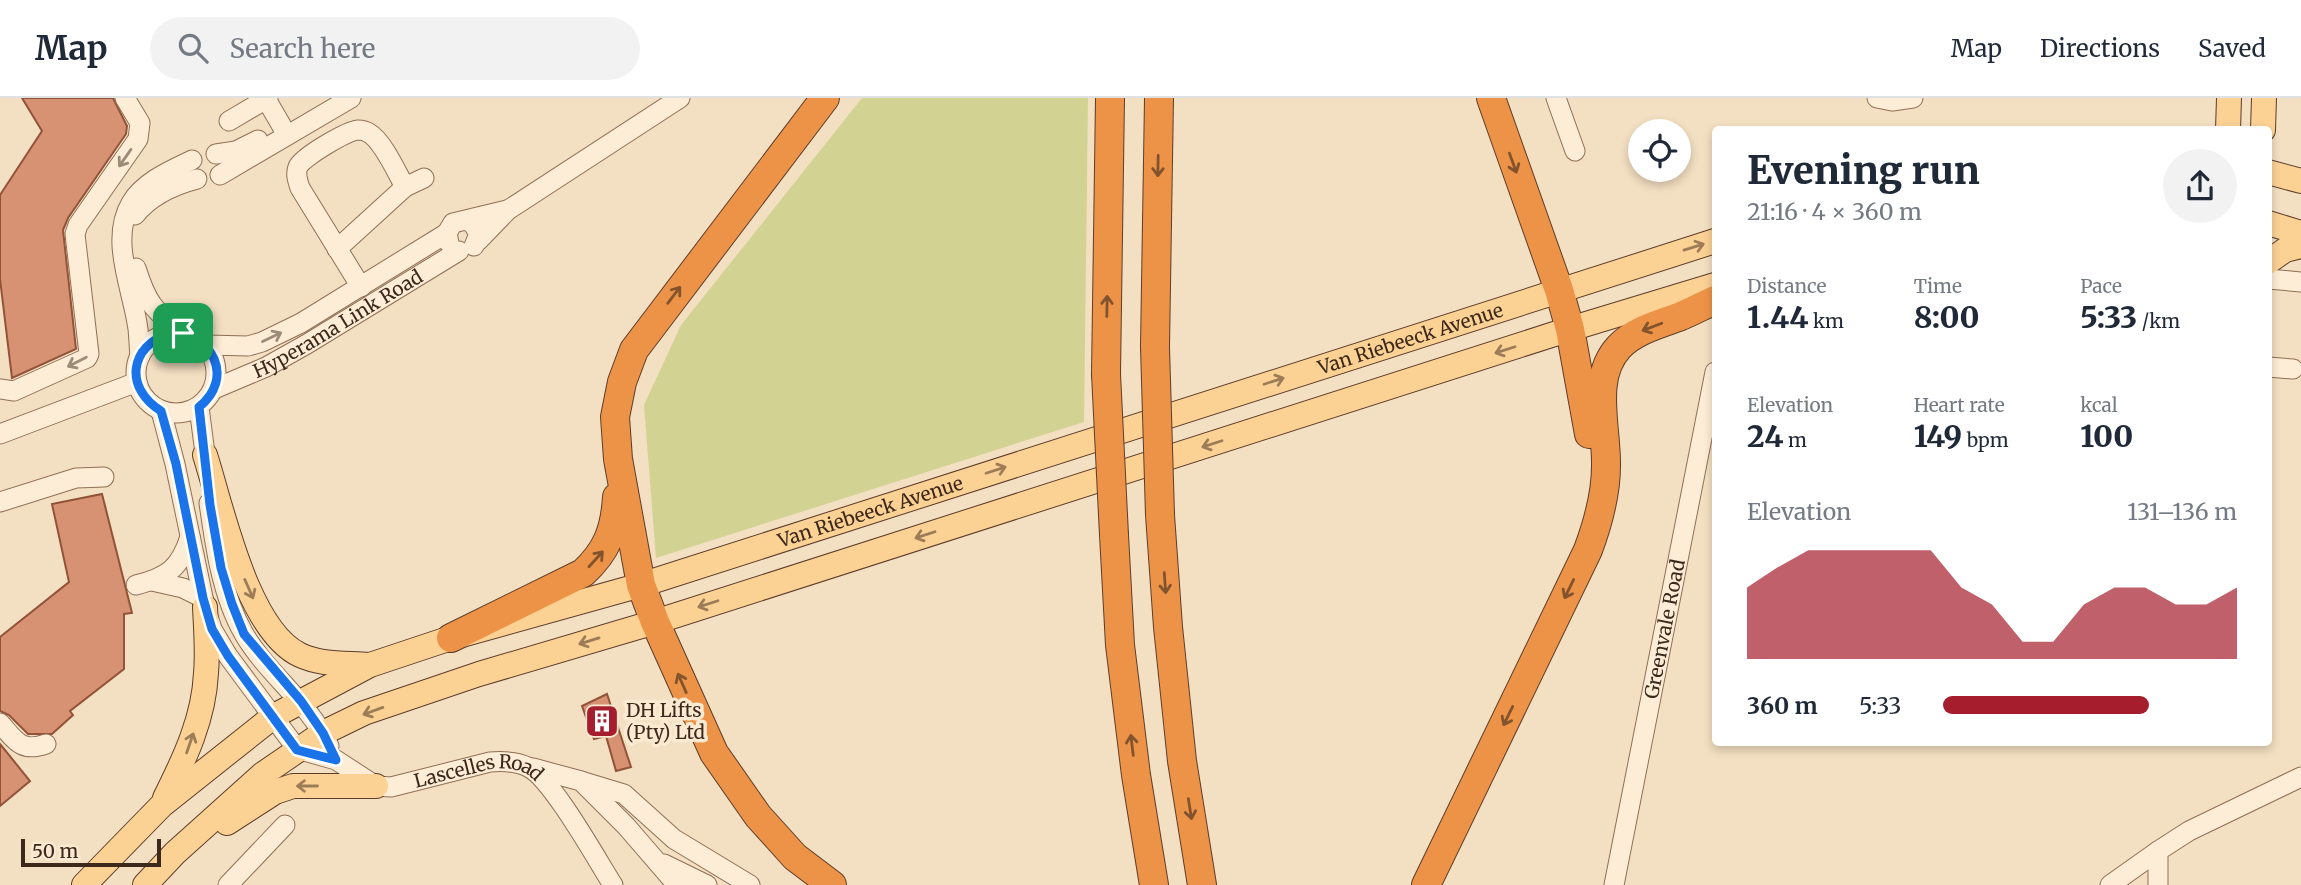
<!DOCTYPE html>
<meta charset="utf-8">
<style>
body{margin:0;font-family:Merriweather,serif;background:#f2f2f3;color:#1f2937;height:100vh;display:flex;flex-direction:column;font-size:26px;white-space:nowrap}
*{box-sizing:border-box;margin:0}
p{font-size:23px;color:#747a83}
.icon{flex:none;width:38px;height:38px;fill:none;stroke:currentColor;stroke-width:2;stroke-linecap:round;stroke-linejoin:round}
.map{position:relative;flex:1;overflow:hidden}
.drawer{position:absolute;left:1712px;top:28px;width:560px;height:620px;display:flex;flex-direction:column;background:#fff;border-radius:7px;box-shadow:0 4px 10px #0003}
.drawer>*{flex:none}
.tools{position:absolute;left:1628px;top:21px;display:grid;gap:14px}
.tools a{display:grid;place-items:center;width:63px;height:63px;border-radius:50%;background:#fff;box-shadow:0 4px 10px #0003;font-size:35px}
.scale{position:absolute;left:21px;bottom:18px;width:140px;box-sizing:border-box;padding-left:7px;border:4px solid #3d291c;border-top:0;font-size:19px;line-height:24px;white-space:nowrap;color:#3d291c;-webkit-text-stroke:5px #faead2;paint-order:stroke}
.pin{position:absolute;display:grid;place-items:center;width:60px;height:60px;color:#fff;margin:-30px;border-radius:14px;box-shadow:0 4px 10px #0006}
.round{display:grid;place-items:center;flex:none;width:74px;height:74px;border-radius:37px;background:#f2f2f3}
.overview{display:flex;align-items:center;justify-content:space-between;height:119px;padding:0 35px}
h1{font-size:38px;font-weight:800;line-height:52px}
.figures{display:grid;grid-template-columns:repeat(3,1fr);gap:10px;height:119px;padding:7px 35px}
.figures div{display:grid;align-content:center}
.figures b{font-size:30px;font-weight:800}
.figures small{font-size:19px;font-weight:400}
.figures p{font-size:19px}
.chart{height:196px;padding:14px 35px}
.chart p{display:flex;justify-content:space-between}
.chart svg{width:100%;height:126px;margin-top:7px;fill:#a61e2d;opacity:.7}
ul{padding:0 35px;list-style:none;font-size:23px}
li{display:grid;grid-template-columns:112px 84px 1fr;align-items:center;height:52px}
li i{height:18px;border-radius:9px;background:#a61e2d}
header{display:flex;align-items:center;gap:42px;box-sizing:border-box;height:98px;padding:0 35px;background:#fff;border-bottom:2px solid #e0e1e3}
header strong{font-size:33px}
nav{display:flex;gap:38px;margin-inline-start:auto;font-size:24px}
.search{width:490px;height:63px;background:#f2f2f3;display:flex;align-items:center;gap:18px;box-sizing:border-box;padding:0 24px;border-radius:38px;color:#747a83;font-size:26px}
.map>svg:first-child{display:block}
.green{fill:#d2d393}
.building{fill:#d69272;stroke:#925338;stroke-width:2}
.lines{fill:none;stroke-linecap:round;stroke-linejoin:round}
.minor-casing{stroke:#906f56;stroke-width:21}
.major-casing{stroke:#5d3d2b;stroke-width:26}
.highway-casing{stroke:#5d3d2b;stroke-width:30}
.minor{stroke:#fdedd6;stroke-width:19}
.major{stroke:#fbd194;stroke-width:24}
.highway{stroke:#ed9347;stroke-width:28}
.highway-bridge-casing{stroke:#5d3d2b;stroke-width:30;stroke-linecap:butt}
.highway-bridge{stroke:#ed9347;stroke-width:28}
.oneway{stroke:#9d8b79}
.oneway2{stroke:#83532d}
.oneway3{stroke:#9c7d58}
.route-casing{stroke:#fff;stroke-width:14}
.route{stroke:#1a73e8;stroke-width:9}
.labels{text-anchor:middle;stroke-width:7;stroke-linejoin:round;paint-order:stroke}
.street-label{font-size:19px;fill:#3d291c;stroke:#faead2}
.poi-label{font-size:19px;fill:#3d291c;stroke:#faead2;text-anchor:start}
</style>
<header>
<strong>Map</strong>
<div class="search"><svg class="icon" aria-label="search" viewBox="0 0 24 24"><circle cx="10" cy="10" r="6"/><path d="M15 15l6 6"/></svg>Search here</div>
<nav><a>Map</a><a>Directions</a><a>Saved</a></nav>
</header>
<div class="map">
<svg width="2301" height="787" viewBox="0 0 2301 787">
<rect width="100%" height="100%" fill="#f3dfc1"/>
<!-- green -->
<path class="green" d="M 862,0 L 1088,0 L 1084,324 L 656,460 L 644,307 L 681,227 Z"/>
<!-- building -->
<path class="building" d="M 22,0 L 113,0 L 127,28 L 126,36 L 68,120 L 63,132 L 76,251 L 12,280 L 0,181 L 0,97 L 42,33 Z
M 102,396 L 132,515 L 124,516 L 124,571 L 70,613 L 73,617 L 52,636 L 28,636 L 9,617 L 0,613 L 0,539 L 69,484 L 52,406 Z
M 607,596 L 631,669 L 616,673 L 606,638 L 594,641 L 582,608 Z
M 0,646 L 30,683 L 0,708 Z"/>
<g class="lines">
<!-- minor casing -->
<g class="minor-casing">
<g id="minor">
<path d="M 1556,0 L 1575,53"/>
<path d="M 1877,0 L 1892,3 L 1913,0"/>
<path d="M 266,1 L 287,37"/>
<path d="M 229,23 L 268,0"/>
<path d="M 216,56 L 236,53 L 258,42"/>
<path d="M 220,77 L 351,0"/>
<path d="M 135,117 C 150,98 174,87 197,81"/>
<path d="M 468,123 L 473,126 L 479,136 L 474,148"/>
<path d="M 478,143 L 508,112 L 680,0"/>
<path d="M 449,145 L 447,135 L 453,125 L 507,112"/>
<path d="M 337,151 L 405,89 L 424,80"/>
<path d="M 136,170 C 147,205 153,212 183,235"/>
<path d="M 2268,181 L 2301,184"/>
<path d="M 361,189 L 300,90 C 298,84 295,76 298,69 C 302,59 347,33 358,32 C 362,32 366,33 369,35 C 383,43 397,75 405,89"/>
<circle cx="176" cy="275" r="40"/>
<path d="M 206,247 L 248,248 L 262,244 L 301,225 L 447,135"/>
<path d="M 140,258 C 139,249 139,240 138,231 C 133,192 109,142 131,105 C 143,84 171,72 192,62"/>
<path d="M 2268,269 L 2293,271"/>
<path d="M 0,291 L 14,293 L 87,260 L 89,256 L 75,136 L 78,127 L 138,41 L 140,25 L 125,0"/>
<path id="s1" d="M 214,291 L 266,269 L 307,246 L 459,153"/>
<path d="M 199,309 L 207,371"/>
<path id="s2" d="M 161,313 L 175,366 L 205,509 L 212,531 L 228,558 L 297,651 L 336,662 L 376,688 L 391,689 L 490,664 C 503,663 516,663 528,669 C 551,679 597,762 613,787"/>
<path d="M 0,336 L 137,284"/>
<path d="M 0,404 L 76,380 L 104,379"/>
<path d="M 209,405 C 215,448 222,498 244,536 C 268,577 309,604 329,648"/>
<path d="M 152,483 L 183,490 L 203,500"/>
<path d="M 136,487 C 168,479 180,470 190,439"/>
<path d="M 0,625 C 15,642 21,655 46,646"/>
<path d="M 533,670 L 581,683 L 626,728 L 677,787"/>
<path d="M 581,683 L 624,696 L 674,741 L 750,787"/>
<path d="M 664,766 L 707,787"/>
<path d="M 228,787 L 285,727"/>
<path id="s3" d="M 1614,787 L 1715,274"/>
<path d="M 2110,787 L 2158,753"/>
<path d="M 2158,787 L 2158,753 L 2189,733 L 2301,679"/>
</g>
</g>
<!-- major casing -->
<g class="major-casing">
<g id="major">
<path d="M 2228,32 L 2229,0"/>
<path d="M 2263,32 L 2264,0"/>
<path d="M 2268,74 L 2301,83"/>
<path d="M 2268,125 L 2301,135"/>
<path d="M 2268,164 L 2285,152 L 2301,148"/>
<path d="M 205,357 C 222,410 247,532 300,557 C 321,567 346,565 369,567"/>
<path d="M 165,700 C 185,660 204,620 206,575 C 208,553 206,531 205,509"/>
<path d="M 227,725 L 275,694 L 293,688 L 376,688"/>
<path id="s4" d="M 84,787 L 162,707 L 274,618 L 370,567 L 451,540 L 641,487 L 1715,143"/>
<path d="M 145,787 L 175,755 L 263,676 L 323,635 L 364,615 L 479,576 L 655,524 L 1570,231 L 1715,187"/>
</g>
</g>
<!-- highway casing -->
<g class="highway-casing">
<path id="highway" d="M 825,0 L 634,252 L 622,284 L 615,319 L 618,361 L 641,487 L 655,524 L 714,655 L 758,718 L 795,759 L 832,787
M 1491,0 L 1559,192 L 1570,231 L 1589,336
M 1155,249 L 1159,0
M 1106,276 L 1110,0
M 1160,417 L 1168,529 L 1182,663 L 1202,787
M 1114,437 L 1120,547 L 1136,677 L 1154,787
M 451,540 L 583,475 C 607,453 615,432 617,399
M 1426,787 L 1588,452 C 1598,425 1606,397 1606,368 C 1607,330 1590,280 1619,249 C 1635,232 1660,226 1681,218 C 1693,213 1704,207 1715,202"/>
</g>
<!-- minor -->
<use href="#minor" class="minor"/>
<!-- major -->
<use href="#major" class="major"/>
<!-- highway -->
<use href="#highway" class="highway"/>
<!-- highway-bridge casing -->
<g class="highway-bridge-casing">
<path id="highway-bridge" d="M 1155,249 L 1160,417
M 1106,276 L 1114,437"/>
</g>
<!-- highway-bridge -->
<use href="#highway-bridge" class="highway-bridge"/>
</g>
<!-- one-way arrows -->
<defs><path id="oneway-shaft" d="M-6 0H5M1.5-3L5.5 0L1.5 3" fill="none" stroke-width="1.6" stroke-linecap="round" stroke-linejoin="round" transform="scale(1.75)"/></defs>
<g class="oneway">
<use href="#oneway-shaft" transform="translate(125 60) rotate(125)"/>
<use href="#oneway-shaft" transform="translate(272 239) rotate(-26)"/>
<use href="#oneway-shaft" transform="translate(77 264) rotate(153)"/>
</g>
<g class="oneway2">
<use href="#oneway-shaft" transform="translate(1513 65) rotate(70)"/>
<use href="#oneway-shaft" transform="translate(1158 68) rotate(91)"/>
<use href="#oneway-shaft" transform="translate(674 197) rotate(-53)"/>
<use href="#oneway-shaft" transform="translate(1107 208) rotate(-89)"/>
<use href="#oneway-shaft" transform="translate(1652 229) rotate(159)"/>
<use href="#oneway-shaft" transform="translate(596 461) rotate(-48)"/>
<use href="#oneway-shaft" transform="translate(1165 485) rotate(86)"/>
<use href="#oneway-shaft" transform="translate(1569 491) rotate(116)"/>
<use href="#oneway-shaft" transform="translate(682 585) rotate(-114)"/>
<use href="#oneway-shaft" transform="translate(1508 618) rotate(116)"/>
<use href="#oneway-shaft" transform="translate(1132 647) rotate(-97)"/>
<use href="#oneway-shaft" transform="translate(1190 711) rotate(81)"/>
</g>
<g class="oneway3">
<use href="#oneway-shaft" transform="translate(1694 149) rotate(-17)"/>
<use href="#oneway-shaft" transform="translate(1505 252) rotate(162)"/>
<use href="#oneway-shaft" transform="translate(1274 283) rotate(-18)"/>
<use href="#oneway-shaft" transform="translate(1212 346) rotate(162)"/>
<use href="#oneway-shaft" transform="translate(996 372) rotate(-18)"/>
<use href="#oneway-shaft" transform="translate(925 437) rotate(162)"/>
<use href="#oneway-shaft" transform="translate(249 491) rotate(66)"/>
<use href="#oneway-shaft" transform="translate(708 506) rotate(162)"/>
<use href="#oneway-shaft" transform="translate(589 543) rotate(163)"/>
<use href="#oneway-shaft" transform="translate(373 613) rotate(160)"/>
<use href="#oneway-shaft" transform="translate(190 645) rotate(-71)"/>
<use href="#oneway-shaft" transform="translate(307 688) rotate(180)"/>
</g>
<g class="lines">
<!-- route casing -->
<g class="route-casing">
<path id="route" d="M 170,235 C 213,235 235,280 199,309 L 210,407 L 221,470 L 232,506 L 244,536 L 301,603 L 323,635 L 336,662 L 297,652 L 228,558 L 212,531 L 203,500 L 176,366 L 161,313 C 124,290 129,248 170,235 Z"/>
</g>
<!-- route -->
<use href="#route" class="route"/>
</g>
<!-- icons -->
<defs>
<g id="building-square" transform="scale(1.75)"><rect x="-9" y="-9" width="18" height="18" rx="4" fill="#a61e2d" stroke="#faead2"/><path d="M-4-6H4V6H1V3H-1V6H-4ZM-2.5-4.3h1.7v1.8h-1.7ZM.8-4.3h1.7v1.8H.8ZM-2.5-1h1.7V.8h-1.7ZM.8-1h1.7V.8H.8Z" fill="#fff"/></g>
</defs>
<g fill-rule="evenodd">
<use href="#building-square" x="602" y="623"/>
</g>
<g class="labels">
<!-- street labels -->
<g class="street-label">
<text dy="7" stroke="none"><textPath href="#s1" startOffset="140">Hyperama Link Road</textPath></text>
<text dy="7" stroke="none"><textPath href="#s4" startOffset="1454">Van Riebeeck Avenue</textPath></text>
<text dy="7" stroke="none"><textPath href="#s4" startOffset="887">Van Riebeeck Avenue</textPath></text>
<text dy="7" stroke="none"><textPath href="#s3" startOffset="261">Greenvale Road</textPath></text>
<text dy="7" stroke="none"><textPath href="#s2" startOffset="565">Lascelles Road</textPath></text>
</g>
<!-- poi labels -->
<g class="poi-label">
<text x="626" y="619">DH Lifts<tspan x="626" dy="22">(Pty) Ltd</tspan></text>
</g>
</g>
</svg>
<div class="tools">
<a><svg class="icon" aria-label="locate" viewBox="0 0 24 24"><circle cx="12" cy="12" r="6"/><path d="M12 2v4M12 18v4M2 12h4M18 12h4"/></svg></a>
</div>
<div class="scale">50 m</div>
<div class="pin" style="left:183px;top:235px;background:#1e9e55"><svg class="icon" aria-label="arrive" viewBox="0 0 24 24"><path d="M6 21V4h12l-3 4 3 4H6"/></svg></div>
<section class="drawer">
<div class="overview"><div><h1>Evening run</h1><p>21:16 · 4 × 360 m</p></div><a class="round"><svg class="icon" aria-label="share" viewBox="0 0 24 24"><path d="M12 15V3M7 8l5-5 5 5M5 13v7h14v-7"/></svg></a></div>
<div class="figures">
<div><p>Distance</p><b>1.44<small> km</small></b></div>
<div><p>Time</p><b>8:00</b></div>
<div><p>Pace</p><b>5:33<small> /km</small></b></div>
</div>
<div class="figures">
<div><p>Elevation</p><b>24<small> m</small></b></div>
<div><p>Heart rate</p><b>149<small> bpm</small></b></div>
<div><p>kcal</p><b>100</b></div>
</div>
<div class="chart"><p><span>Elevation</span>131–136 m</p>
<svg viewBox="0 0 160 44" preserveAspectRatio="none"><path d="M0 44V19L10 12L20 6L30 6L40 6L50 6L60 6L70 19L80 25L90 38L100 38L110 25L120 19L130 19L140 25L150 25L160 19V44z"/></svg>
</div>
<ul>
<li><b>360 m</b>5:33<i style="width:70%"></i></li>
</ul>
</section>
</div>
